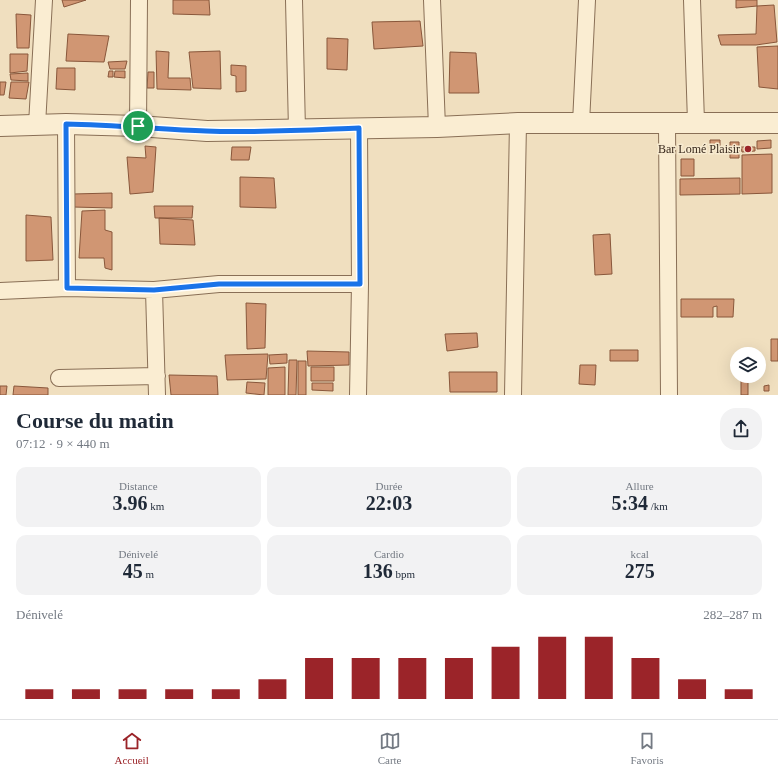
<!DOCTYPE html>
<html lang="fr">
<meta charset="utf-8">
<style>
body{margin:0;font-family:"Times New Roman",serif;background:#f2f2f3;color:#1f2937;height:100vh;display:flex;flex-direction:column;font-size:15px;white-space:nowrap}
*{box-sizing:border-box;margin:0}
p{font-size:13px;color:#747a83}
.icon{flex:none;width:22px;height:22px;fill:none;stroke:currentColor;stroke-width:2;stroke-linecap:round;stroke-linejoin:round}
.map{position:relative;height:395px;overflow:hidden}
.sheet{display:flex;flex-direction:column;background:#fff;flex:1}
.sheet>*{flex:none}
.fabs{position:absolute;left:730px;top:347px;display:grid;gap:8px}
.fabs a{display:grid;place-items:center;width:36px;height:36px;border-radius:50%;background:#fff;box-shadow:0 4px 16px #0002;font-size:20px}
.pin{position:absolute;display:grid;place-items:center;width:34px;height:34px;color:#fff;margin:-17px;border:2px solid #fff;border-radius:50%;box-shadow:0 1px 4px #0007}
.round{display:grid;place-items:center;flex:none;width:42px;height:42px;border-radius:16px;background:#f2f2f3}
.overview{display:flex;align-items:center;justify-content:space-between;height:68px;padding:0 16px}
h1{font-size:22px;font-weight:700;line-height:30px}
.metrics{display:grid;grid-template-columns:repeat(3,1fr);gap:6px;height:68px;padding:4px 16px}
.metrics div{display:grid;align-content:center;border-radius:10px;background:#f2f2f3;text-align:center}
.metrics b{font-size:20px;font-weight:700}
.metrics small{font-size:11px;font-weight:400}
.metrics p{font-size:11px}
.chart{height:112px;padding:8px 16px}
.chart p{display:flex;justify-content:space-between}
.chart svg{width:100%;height:72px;margin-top:4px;stroke:#9b2429;stroke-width:6}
.dock{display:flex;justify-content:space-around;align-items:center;height:56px;border-top:1px solid #e0e1e3;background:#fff;font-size:11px;color:#747a83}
.dock a{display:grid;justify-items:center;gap:2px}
.dock .on{color:#9b2429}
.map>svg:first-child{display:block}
.building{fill:#d09673;stroke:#89573b}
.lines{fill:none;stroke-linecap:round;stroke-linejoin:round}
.minor-casing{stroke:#896f56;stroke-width:18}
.tertiary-casing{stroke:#896f56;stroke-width:22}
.minor{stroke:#faedd2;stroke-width:16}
.tertiary{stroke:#faedd2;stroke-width:20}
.route-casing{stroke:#fff;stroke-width:8}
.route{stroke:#1a73e8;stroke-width:5}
.poi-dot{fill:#9b2429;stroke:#f7eacf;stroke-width:1.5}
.labels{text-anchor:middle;stroke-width:3;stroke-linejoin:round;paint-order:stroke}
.poi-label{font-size:12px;fill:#38281c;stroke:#f7eacf;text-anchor:end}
</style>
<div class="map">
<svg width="778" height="395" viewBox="0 0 778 395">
<rect width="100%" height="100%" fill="#f0dfbf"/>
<!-- building -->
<path class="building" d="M 62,0 L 86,0 L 64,7 Z
M 173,0 L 209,0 L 210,15 L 173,14 Z
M 736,0 L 757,0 L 757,6 L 736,8 Z
M 774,5 L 777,42 L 756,45 L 721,45 L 718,35 L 756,34 L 757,6 Z
M 16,14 L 31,15 L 29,48 L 17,48 Z
M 420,21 L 423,46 L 374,49 L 372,22 Z
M 68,34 L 109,36 L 104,62 L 66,61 Z
M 327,38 L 348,39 L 347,70 L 327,69 Z
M 778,46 L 778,89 L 759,87 L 757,47 Z
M 156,51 L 169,52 L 168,78 L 190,78 L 191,90 L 157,89 Z
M 220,51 L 221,89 L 193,88 L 189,52 Z
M 450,52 L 476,53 L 479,93 L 449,93 Z
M 10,54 L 28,54 L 27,71 L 10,73 Z
M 127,61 L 125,69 L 110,69 L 108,62 Z
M 231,65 L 246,66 L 246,91 L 236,92 L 236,76 L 231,75 Z
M 57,68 L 75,68 L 75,90 L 56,89 Z
M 109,71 L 113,71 L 113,77 L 108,77 Z
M 115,71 L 125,71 L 125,78 L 114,77 Z
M 148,72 L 154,72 L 154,88 L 147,88 Z
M 28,73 L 28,81 L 11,80 L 10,74 Z
M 0,82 L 6,82 L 4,95 L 0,95 Z
M 11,82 L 29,82 L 26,99 L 9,98 Z
M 710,140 L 720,140 L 720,148 L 710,148 Z
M 771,140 L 771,148 L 757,149 L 757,141 Z
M 730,142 L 739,142 L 739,158 L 730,158 Z
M 145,146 L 156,147 L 153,192 L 130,194 L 127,157 L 146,158 Z
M 232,147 L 251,147 L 249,160 L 231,160 Z
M 741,147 L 755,147 L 755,151 L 742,152 Z
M 772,154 L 772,193 L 742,194 L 742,155 Z
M 681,159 L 694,159 L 694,176 L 681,176 Z
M 240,177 L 274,178 L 276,208 L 240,207 Z
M 740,178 L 740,194 L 680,195 L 680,179 Z
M 112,193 L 112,208 L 73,207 L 73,194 Z
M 154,206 L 193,206 L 192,218 L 155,218 Z
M 105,210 L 105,230 L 112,232 L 112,270 L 105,268 L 104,258 L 79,258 L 82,211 Z
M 26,215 L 51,217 L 53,260 L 26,261 Z
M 159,218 L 193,220 L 195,245 L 160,244 Z
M 610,234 L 612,274 L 595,275 L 593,235 Z
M 681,299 L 734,299 L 733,317 L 717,317 L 717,306 L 713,307 L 713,317 L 681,317 Z
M 246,303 L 266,304 L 265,348 L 247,349 Z
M 477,333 L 478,347 L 447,351 L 445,334 Z
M 771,339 L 778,339 L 778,361 L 771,361 Z
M 610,350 L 638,350 L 638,361 L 610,361 Z
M 307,351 L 349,352 L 349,365 L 308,366 Z
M 268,354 L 266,379 L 227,380 L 225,355 Z
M 287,354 L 287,363 L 270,364 L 269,355 Z
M 289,360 L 297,360 L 296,395 L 288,395 Z
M 298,361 L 306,361 L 306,395 L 298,395 Z
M 759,361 L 764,361 L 763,369 L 759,369 Z
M 580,365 L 596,365 L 595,385 L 579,384 Z
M 285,367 L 285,395 L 268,395 L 268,368 Z
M 311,367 L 334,367 L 334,381 L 311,381 Z
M 449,372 L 497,372 L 497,392 L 450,392 Z
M 169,375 L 217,376 L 218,395 L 171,395 Z
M 741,376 L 748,376 L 748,395 L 741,395 Z
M 247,382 L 265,383 L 264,395 L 246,393 Z
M 312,383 L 333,383 L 333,391 L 312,390 Z
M 769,385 L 769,391 L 764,391 L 764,386 Z
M 0,386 L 7,386 L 6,395 L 0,395 Z
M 14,386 L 48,388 L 48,395 L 13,395 Z"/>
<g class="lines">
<!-- minor casing -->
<g class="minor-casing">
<path id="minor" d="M 294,0 L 297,130
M 432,0 L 437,127
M 692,0 L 696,122
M 581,123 L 587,0
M 66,124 L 67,288
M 667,124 L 669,395
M 37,125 L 44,0
M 138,126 L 139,0
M 154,290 L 157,395
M 0,291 L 67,288 L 154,290 L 219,284 L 360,284
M 59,378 L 157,376
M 358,395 L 360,284 L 359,128
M 513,395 L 518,123"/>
</g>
<!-- tertiary casing -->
<g class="tertiary-casing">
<path id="tertiary" d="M 0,126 L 66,124 L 138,126 L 207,131 L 437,127 L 518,123 L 778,123"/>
</g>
<!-- minor -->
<use href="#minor" class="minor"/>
<!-- tertiary -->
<use href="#tertiary" class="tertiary"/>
</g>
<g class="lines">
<!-- route casing -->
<g class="route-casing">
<path id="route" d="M 66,124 C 112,125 159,129 206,131 C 257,133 308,130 359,128 L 360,284 L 219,284 L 154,290 L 67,288 Z"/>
</g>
<!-- route -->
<use href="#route" class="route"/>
</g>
<!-- markers -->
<circle class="poi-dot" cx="748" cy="149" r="4"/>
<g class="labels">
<!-- poi labels -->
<g class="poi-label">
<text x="740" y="153">Bar Lomé Plaisir</text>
</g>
</g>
</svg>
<div class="fabs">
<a><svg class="icon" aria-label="layers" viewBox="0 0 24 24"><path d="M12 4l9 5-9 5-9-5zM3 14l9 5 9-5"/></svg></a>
</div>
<div class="pin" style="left:138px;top:126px;background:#1e9e55"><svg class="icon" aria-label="arrive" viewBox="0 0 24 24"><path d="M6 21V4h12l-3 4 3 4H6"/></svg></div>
</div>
<section class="sheet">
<div class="overview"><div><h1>Course du matin</h1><p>07:12 · 9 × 440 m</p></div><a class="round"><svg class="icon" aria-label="share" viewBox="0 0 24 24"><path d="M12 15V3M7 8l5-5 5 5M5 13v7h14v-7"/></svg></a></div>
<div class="metrics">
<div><p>Distance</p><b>3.96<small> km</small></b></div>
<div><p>Durée</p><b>22:03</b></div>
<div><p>Allure</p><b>5:34<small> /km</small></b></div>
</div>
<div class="metrics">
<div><p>Dénivelé</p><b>45<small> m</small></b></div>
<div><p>Cardio</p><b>136<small> bpm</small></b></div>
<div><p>kcal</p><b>275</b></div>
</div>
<div class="chart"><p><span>Dénivelé</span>282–287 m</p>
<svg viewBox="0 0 160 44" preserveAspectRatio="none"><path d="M5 44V38M15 44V38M25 44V38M35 44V38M45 44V38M55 44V32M65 44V19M75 44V19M85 44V19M95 44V19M105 44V12M115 44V6M125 44V6M135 44V19M145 44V32M155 44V38"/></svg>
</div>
</section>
<nav class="dock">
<a class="on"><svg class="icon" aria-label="home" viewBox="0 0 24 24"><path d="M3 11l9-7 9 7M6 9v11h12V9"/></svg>Accueil</a>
<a><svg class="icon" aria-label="map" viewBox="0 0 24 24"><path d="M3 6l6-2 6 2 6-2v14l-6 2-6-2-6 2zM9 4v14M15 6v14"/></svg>Carte</a>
<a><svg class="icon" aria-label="saved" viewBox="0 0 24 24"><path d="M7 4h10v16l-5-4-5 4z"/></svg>Favoris</a>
</nav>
